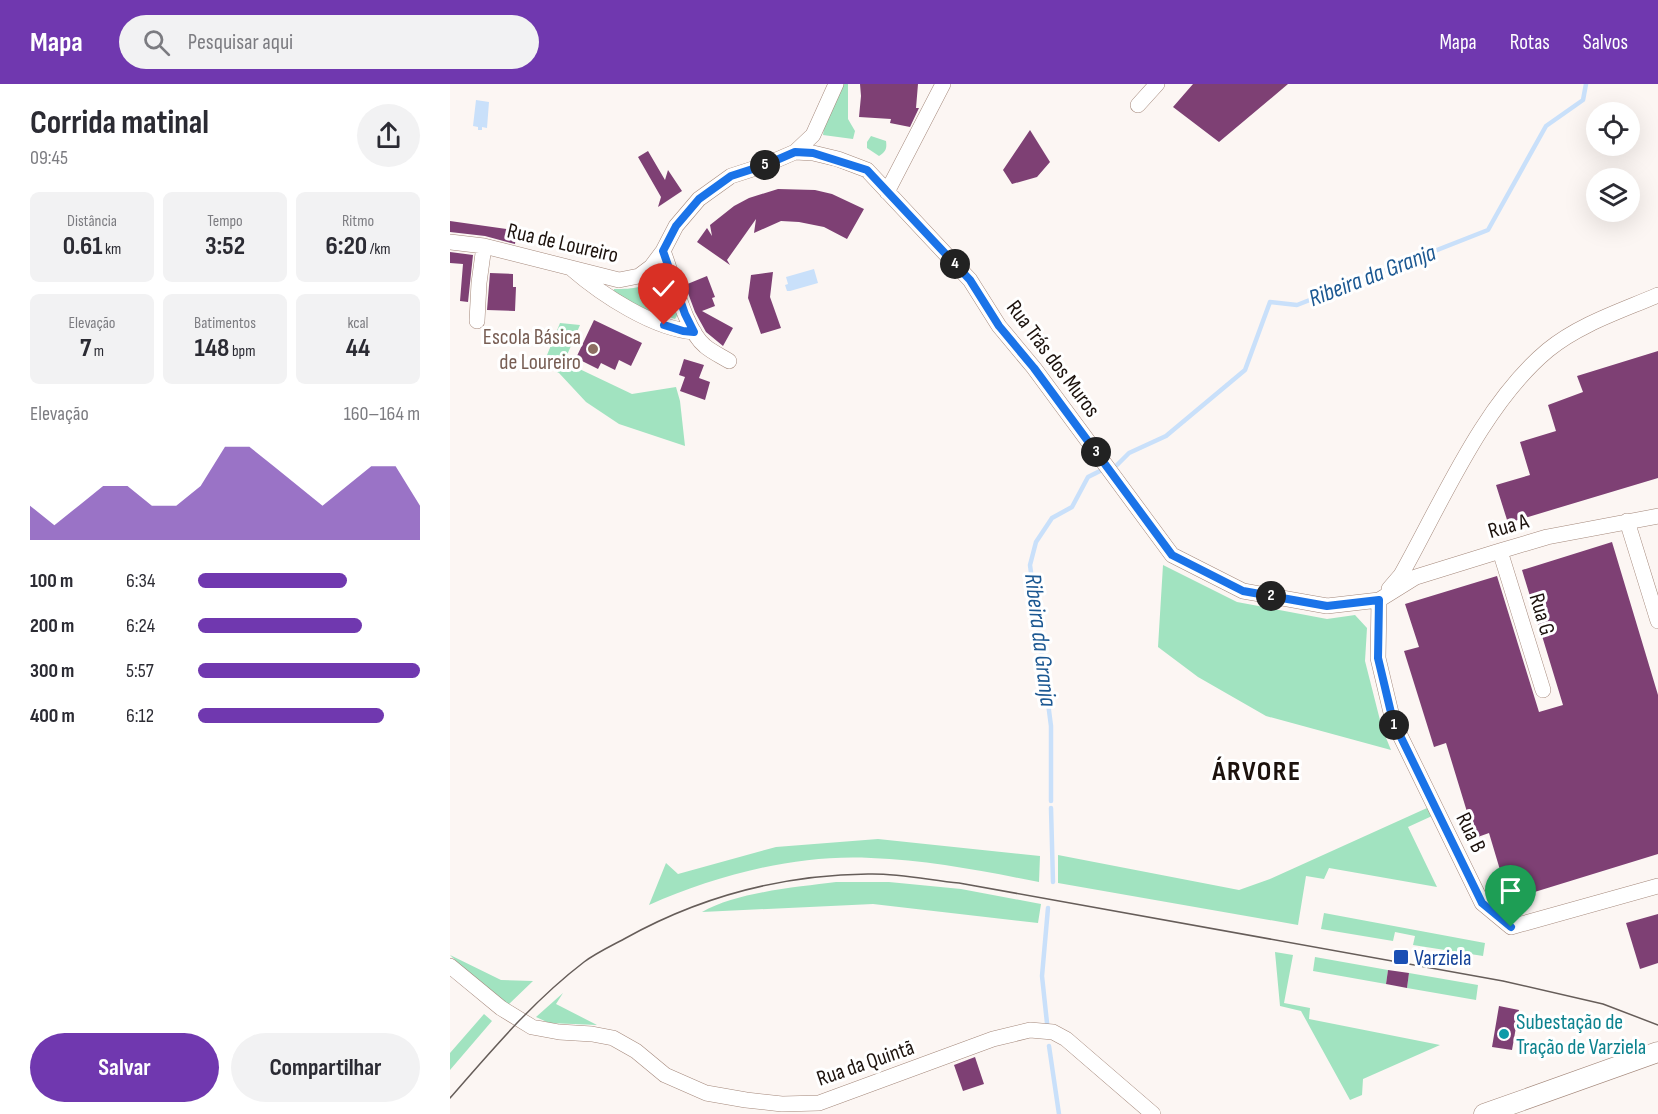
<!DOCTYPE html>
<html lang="pt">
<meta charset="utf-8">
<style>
body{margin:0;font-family:"Sofia Sans Condensed",sans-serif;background:#f2f2f3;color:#2b2b33;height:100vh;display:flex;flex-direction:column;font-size:22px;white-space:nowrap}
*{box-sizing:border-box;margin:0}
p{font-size:20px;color:#7c7c81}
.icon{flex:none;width:33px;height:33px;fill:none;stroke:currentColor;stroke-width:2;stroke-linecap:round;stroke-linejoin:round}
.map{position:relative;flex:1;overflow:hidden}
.sheet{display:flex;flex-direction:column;background:#fff;width:450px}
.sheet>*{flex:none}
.controls{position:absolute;left:1136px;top:18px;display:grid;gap:12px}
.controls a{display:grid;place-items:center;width:54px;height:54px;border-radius:50%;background:#fff;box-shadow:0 6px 24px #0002;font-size:30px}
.pin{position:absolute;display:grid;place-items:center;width:51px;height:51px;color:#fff;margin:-62px -26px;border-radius:50% 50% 50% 0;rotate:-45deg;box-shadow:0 0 6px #0007}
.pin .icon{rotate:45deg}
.km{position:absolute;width:30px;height:30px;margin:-15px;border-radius:50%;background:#222;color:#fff;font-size:16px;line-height:30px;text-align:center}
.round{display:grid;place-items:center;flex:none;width:63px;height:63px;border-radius:32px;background:#f2f2f3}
.head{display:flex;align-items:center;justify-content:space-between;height:102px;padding:0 30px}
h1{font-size:33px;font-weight:700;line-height:45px}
.stats{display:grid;grid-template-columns:repeat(3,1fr);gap:9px;height:102px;padding:6px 30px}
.stats div{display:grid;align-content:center;border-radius:9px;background:#f2f2f3;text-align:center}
.stats b{font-size:26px;font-weight:700}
.stats small{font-size:16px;font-weight:400}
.stats p{font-size:16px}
.chart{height:168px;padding:12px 30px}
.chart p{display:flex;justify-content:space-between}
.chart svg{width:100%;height:108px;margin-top:6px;fill:#7038af;opacity:.7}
.action{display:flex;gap:12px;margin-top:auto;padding:12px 30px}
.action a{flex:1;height:69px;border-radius:36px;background:#7038af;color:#fff;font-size:24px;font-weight:700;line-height:69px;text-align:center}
.action a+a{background:#f2f2f3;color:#2b2b33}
ul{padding:0 30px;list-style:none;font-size:20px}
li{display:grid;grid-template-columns:96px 72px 1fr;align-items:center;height:45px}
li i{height:15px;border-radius:8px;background:#7038af}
header{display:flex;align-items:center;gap:36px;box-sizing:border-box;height:84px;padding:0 30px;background:#7038af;color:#fff}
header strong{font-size:28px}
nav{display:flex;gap:33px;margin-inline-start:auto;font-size:21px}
.search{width:420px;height:54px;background:#f2f2f3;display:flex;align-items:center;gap:15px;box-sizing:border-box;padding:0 21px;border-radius:33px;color:#7c7c81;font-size:22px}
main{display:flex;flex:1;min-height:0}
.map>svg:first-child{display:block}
.green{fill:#a1e3c0}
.water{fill:#c9e0fa}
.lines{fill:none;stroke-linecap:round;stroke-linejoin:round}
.stream{stroke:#c9e0fa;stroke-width:4.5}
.building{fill:#7e4074}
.minor-casing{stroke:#a4887b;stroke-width:16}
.major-casing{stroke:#a4887b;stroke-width:21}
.minor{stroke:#fff;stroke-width:15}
.major{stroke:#fff;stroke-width:20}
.tram{stroke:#665d59;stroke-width:1.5}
.route-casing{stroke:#fff;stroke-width:12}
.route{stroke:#1a73e8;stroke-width:8}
.education-dot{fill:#8d6e63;stroke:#fff;stroke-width:2}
.transit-dot{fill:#1a4fb4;stroke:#fff;stroke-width:2}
.culture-dot{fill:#0f9aa8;stroke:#fff;stroke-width:2}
.labels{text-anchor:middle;stroke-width:6;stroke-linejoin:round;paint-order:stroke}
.street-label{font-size:22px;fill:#1c120d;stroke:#fff}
.education-label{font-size:22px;fill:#785e54;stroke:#fff;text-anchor:end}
.transit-label{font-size:22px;fill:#164399;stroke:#fff;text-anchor:start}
.culture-label{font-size:22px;fill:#0d838f;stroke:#fff;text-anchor:start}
.water-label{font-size:24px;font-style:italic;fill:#1c5892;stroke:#fff}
.district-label{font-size:28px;font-weight:bold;letter-spacing:1.5px;fill:#1c120d;stroke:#fff}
</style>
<header>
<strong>Mapa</strong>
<div class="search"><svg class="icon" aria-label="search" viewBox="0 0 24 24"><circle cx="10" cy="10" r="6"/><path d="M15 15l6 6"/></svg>Pesquisar aqui</div>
<nav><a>Mapa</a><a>Rotas</a><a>Salvos</a></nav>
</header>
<main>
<section class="sheet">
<div class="head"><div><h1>Corrida matinal</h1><p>09:45</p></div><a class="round"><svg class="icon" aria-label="share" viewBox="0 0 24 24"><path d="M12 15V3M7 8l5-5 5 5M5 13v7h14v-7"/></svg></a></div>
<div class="stats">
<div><p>Distância</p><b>0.61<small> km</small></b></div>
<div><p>Tempo</p><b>3:52</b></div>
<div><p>Ritmo</p><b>6:20<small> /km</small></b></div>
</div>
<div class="stats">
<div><p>Elevação</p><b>7<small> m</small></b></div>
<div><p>Batimentos</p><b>148<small> bpm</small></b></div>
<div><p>kcal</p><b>44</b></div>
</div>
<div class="chart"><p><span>Elevação</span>160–164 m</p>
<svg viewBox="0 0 160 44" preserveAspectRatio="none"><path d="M0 44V30L10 38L20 30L30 22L40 22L50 30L60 30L70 22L80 6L90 6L100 14L110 22L120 30L130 22L140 14L150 14L160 30V44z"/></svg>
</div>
<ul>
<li><b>100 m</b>6:34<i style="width:67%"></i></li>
<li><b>200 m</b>6:24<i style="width:74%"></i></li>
<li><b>300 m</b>5:57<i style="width:100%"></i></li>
<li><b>400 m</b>6:12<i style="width:84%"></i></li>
</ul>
<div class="action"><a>Salvar</a><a>Compartilhar</a></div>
</section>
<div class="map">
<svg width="1208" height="1030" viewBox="0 0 1208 1030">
<rect width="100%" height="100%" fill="#fcf6f3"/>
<!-- green -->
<path class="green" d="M 391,0 L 398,0 L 398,35 L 405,47 L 403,55 L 373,51 L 374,44 L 385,20 Z
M 421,52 L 436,57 C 437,64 436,68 429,72 L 417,64 L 417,58 Z
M 211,190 L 217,196 L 228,230 L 225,235 L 197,226 L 163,209 L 164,205 C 185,205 194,204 211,190 Z
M 110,239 L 130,241 L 117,271 L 119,280 L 182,310 L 226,303 L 230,317 L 235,362 L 169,340 L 136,318 L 109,289 L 93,281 Z
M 713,481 L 787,518 L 877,535 L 905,531 L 917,544 L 915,577 L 932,644 L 941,666 L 816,632 L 748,593 L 708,563 Z
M 977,724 L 982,732 L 958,743 L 987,803 L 879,784 L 874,795 L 856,792 L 848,841 L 608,799 L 608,771 L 789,806 L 820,795 Z
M 428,755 L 590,772 L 589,798 C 533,787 478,776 421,774 C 346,770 267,791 199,821 L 216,779 L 228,790 L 326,763 Z
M 386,798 L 439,798 L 511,805 L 591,820 L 588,839 L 423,820 L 252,828 C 287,808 347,803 386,798 Z
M 874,829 L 1035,859 L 1033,872 L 963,861 L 965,852 L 945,848 L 943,857 L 871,845 Z
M 825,868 L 843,871 L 834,919 L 860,924 L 859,935 L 990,961 L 913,995 L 912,1011 L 900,1016 L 851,927 L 830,922 Z
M 0,871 L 51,896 L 83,897 L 58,921 L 26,897 Z
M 865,873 L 938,886 L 936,900 L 863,887 Z
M 959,889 L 1028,901 L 1026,916 L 957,904 Z
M 113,909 L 106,920 L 147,941 L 99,939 L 86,933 Z
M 34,930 L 42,937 L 0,986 L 0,969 Z"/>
<!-- water -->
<path class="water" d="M 26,16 L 39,18 L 37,44 L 32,43 L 32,46 L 28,46 L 28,43 L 23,42 Z
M 364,185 L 368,199 L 340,207 L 337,207 L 335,201 L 338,200 L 336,193 Z"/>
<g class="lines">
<!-- stream -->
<path class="stream" d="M 667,381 L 679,369 L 716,352 L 795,286 L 820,218 L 847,221 L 1038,146 L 1096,42 L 1133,16 L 1136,0
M 601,717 L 601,642 L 580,481 L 586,458 L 602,434 L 622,423 L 638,393 L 650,387
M 601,724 L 603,798
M 597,939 L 592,892 L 598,824
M 599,962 L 609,1030"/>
</g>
<!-- building -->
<path class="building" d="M 410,0 L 468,0 L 466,24 L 469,24 L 460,43 L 440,39 L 441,35 L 409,33 L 411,12 Z
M 743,0 L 838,0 L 769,58 L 723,23 Z
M 580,46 L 600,78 L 587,93 L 562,100 L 553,86 Z
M 198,67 L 215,96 L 218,86 L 232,107 L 208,123 L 211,113 L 188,73 Z
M 328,105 L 365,106 L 382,110 L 414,125 L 397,155 L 374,143 L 349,138 L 331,137 L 304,149 L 306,135 L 277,176 L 280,181 L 247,158 L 257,144 L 262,152 L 260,141 L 284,122 L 299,114 Z
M 0,137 L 64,146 L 64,149 L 66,150 L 65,160 L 35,152 L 0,148 Z
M 0,168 L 23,171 L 18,218 L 10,217 L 13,180 L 0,179 Z
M 323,188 L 320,213 L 331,244 L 311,250 L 298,214 L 301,191 Z
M 40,189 L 63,190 L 63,203 L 66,203 L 65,227 L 37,226 Z
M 257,192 L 265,213 L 262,214 L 265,222 L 252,227 L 283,244 L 273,262 L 256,248 L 245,228 L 235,201 Z
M 144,236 L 192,259 L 181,282 L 169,276 L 165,286 L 151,279 L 148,285 L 126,274 Z
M 1208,267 L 1208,394 L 1058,439 L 1046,401 L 1080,391 L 1070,358 L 1106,347 L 1098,321 L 1133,308 L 1127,292 Z
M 234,275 L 254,281 L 249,294 L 260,298 L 255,316 L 230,307 L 235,293 L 229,291 Z
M 1162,458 L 1208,611 L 1208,770 L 1059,816 L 1039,749 L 1025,754 L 996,659 L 984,663 L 954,567 L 969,563 L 955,520 L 1047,492 L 1089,628 L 1113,621 L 1072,486 Z
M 1208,830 L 1208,879 L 1190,885 L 1176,839 Z
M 938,886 L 959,889 L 957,904 L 936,900 Z
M 1049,922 L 1069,926 L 1062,966 L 1042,963 Z
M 525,973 L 534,1000 L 513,1007 L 504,981 Z"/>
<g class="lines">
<!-- minor casing -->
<g class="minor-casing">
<path id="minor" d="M 688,21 L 707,0
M 345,68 L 363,69 L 388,75 L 417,86 L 520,196 L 549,242 L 584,284 L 722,471 L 793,507 L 877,522 L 929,516 L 966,493 L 1050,467 L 1097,453 L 1208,432
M 437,108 L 493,0
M 0,158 L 34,162 L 169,196 L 189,192 L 201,183 L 213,167 L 226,142 L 249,115 L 281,92 L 315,81 L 345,68 L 363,51 L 386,0
M 213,167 C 223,192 235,246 255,262 C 262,268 271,272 279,277
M 122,185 C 152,211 204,245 244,248
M 27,237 L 29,199 L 34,162
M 1177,437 L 1208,537
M 1050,467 L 1093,606
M 939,505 L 951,491 C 992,418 1033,320 1098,266 C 1130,240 1171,227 1208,211
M 929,516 L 928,574 L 943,637 L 1032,819 L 1061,843 L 1208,802
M 0,882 L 51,924 L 82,943 L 109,948 L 142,950 L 163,954 L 186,967 L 215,991 L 256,1009 L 296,1016 L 332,1020 L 369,1019 L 543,955 L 580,946 L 603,948 L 616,955 L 703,1030"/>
</g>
<!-- major casing -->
<g class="major-casing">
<path id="major" d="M 1034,1030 L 1208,968"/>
</g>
<!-- minor -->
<use href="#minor" class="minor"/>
<!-- major -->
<use href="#major" class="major"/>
<!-- tram -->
<path class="tram" d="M 0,1014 C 42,966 83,917 134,878 C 146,869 161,862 174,855 C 249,813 332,791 418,790 C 448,789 479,796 509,799 L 1053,897 L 1153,920 L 1208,941"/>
</g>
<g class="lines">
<!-- route casing -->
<g class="route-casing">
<path id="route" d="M 214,241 L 233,247 L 244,248 L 235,230 L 213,167 L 226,142 L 249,115 L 281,92 L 315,81 L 345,68 L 363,69 L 417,86 L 520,196 L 549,242 L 584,284 L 722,471 L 793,507 L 877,522 L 929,516 L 928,574 L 943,637 L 1032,819 L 1061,843"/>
</g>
<!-- route -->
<use href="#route" class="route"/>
</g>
<!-- markers -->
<circle class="education-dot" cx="143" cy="265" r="6"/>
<rect class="transit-dot" x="943" y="865" width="16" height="16" rx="3"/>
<circle class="culture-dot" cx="1054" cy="950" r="6"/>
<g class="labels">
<!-- street labels -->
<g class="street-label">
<text transform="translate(113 158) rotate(13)" y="8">Rua de Loureiro</text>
<text transform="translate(604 274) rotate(53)" y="8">Rua Trás dos Muros</text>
<text transform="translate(1058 441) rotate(-16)" y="8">Rua A</text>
<text transform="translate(1093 530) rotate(73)" y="8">Rua G</text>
<text transform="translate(1022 748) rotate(64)" y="8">Rua B</text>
<text transform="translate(415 978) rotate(-19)" y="8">Rua da Quintã</text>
</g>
<!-- education labels -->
<g class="education-label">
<text x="131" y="260">Escola Básica<tspan x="131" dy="25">de Loureiro</tspan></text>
</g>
<!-- transit labels -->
<g class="transit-label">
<text x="964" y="881">Varziela</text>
</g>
<!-- culture labels -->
<g class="culture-label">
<text x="1066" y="945">Subestação de<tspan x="1066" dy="25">Tração de Varziela</tspan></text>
</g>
<!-- water labels -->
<g class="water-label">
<text transform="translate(922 191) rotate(-21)" y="8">Ribeira da Granja</text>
<text transform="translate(591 556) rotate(83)" y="8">Ribeira da Granja</text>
</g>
<!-- district labels -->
<g class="district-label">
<text x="807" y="696">ÁRVORE</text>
</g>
</g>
</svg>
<div class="controls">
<a><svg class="icon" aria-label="locate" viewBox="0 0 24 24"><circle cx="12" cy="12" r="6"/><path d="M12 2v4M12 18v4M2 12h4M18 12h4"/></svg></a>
<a><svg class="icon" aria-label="layers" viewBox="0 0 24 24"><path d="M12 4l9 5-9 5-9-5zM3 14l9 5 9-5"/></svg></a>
</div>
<div class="pin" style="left:1061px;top:843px;background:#1e9e55"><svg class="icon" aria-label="arrive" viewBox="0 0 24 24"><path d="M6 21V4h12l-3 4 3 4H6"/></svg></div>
<div class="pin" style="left:214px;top:241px;background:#d93025"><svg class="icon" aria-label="check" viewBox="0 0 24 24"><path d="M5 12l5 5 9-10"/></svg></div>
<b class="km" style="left:944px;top:641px">1</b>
<b class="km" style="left:821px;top:512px">2</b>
<b class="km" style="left:646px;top:368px">3</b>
<b class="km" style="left:505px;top:180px">4</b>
<b class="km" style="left:315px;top:81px">5</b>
</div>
</main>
